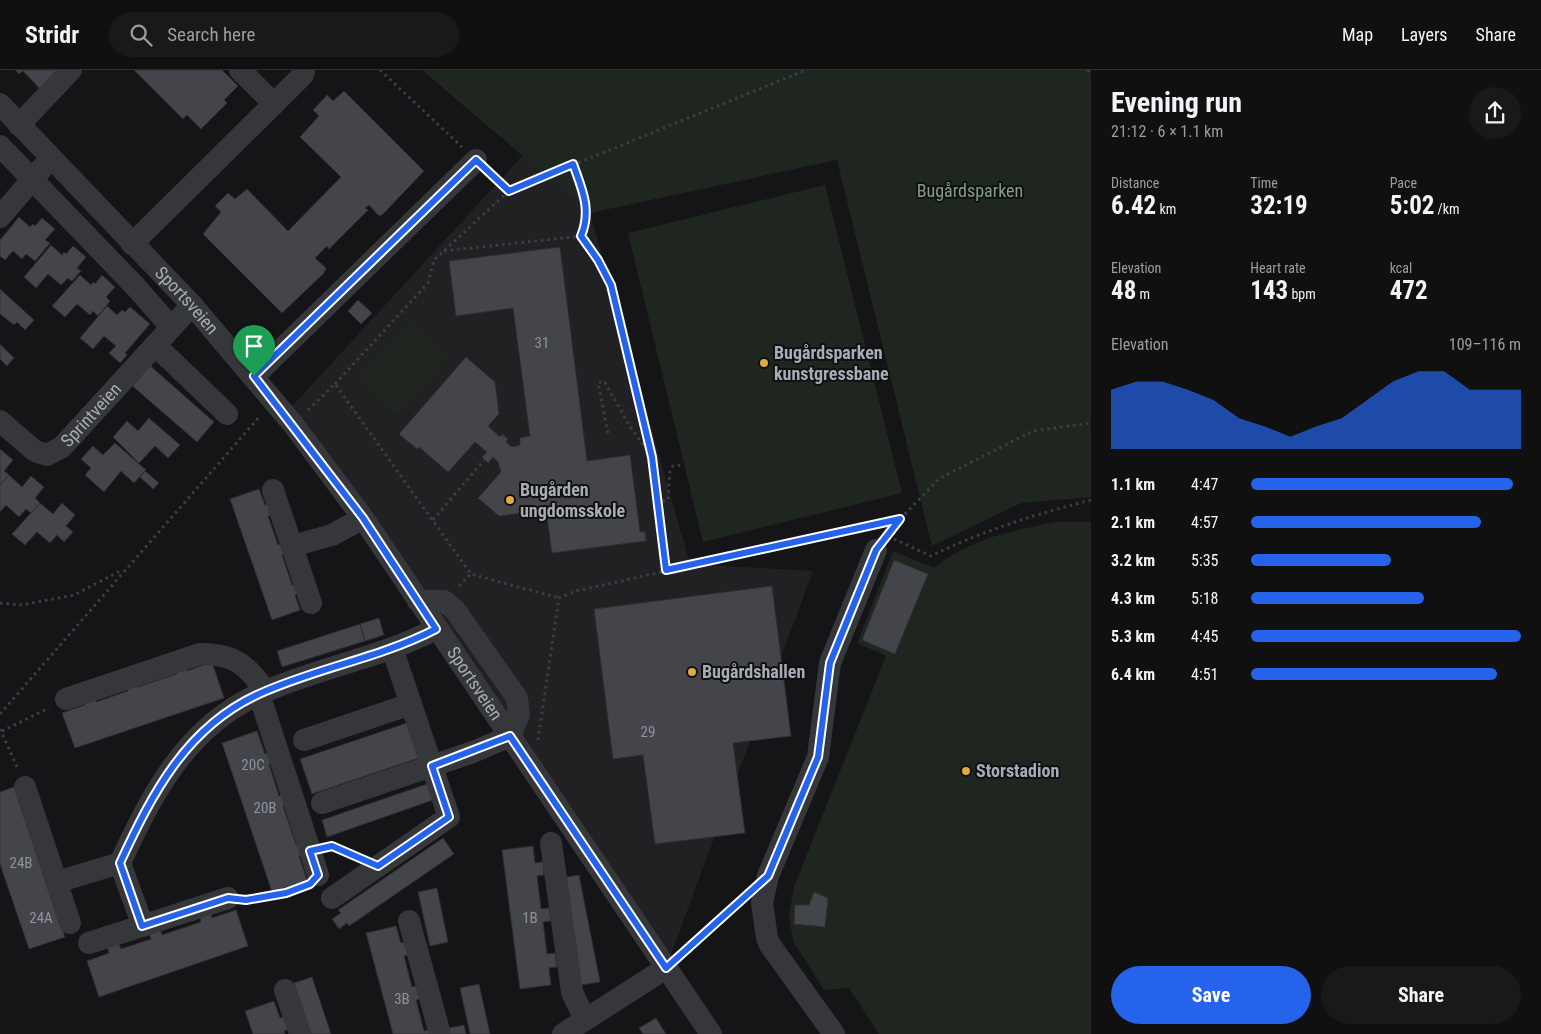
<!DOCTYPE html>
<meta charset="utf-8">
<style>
body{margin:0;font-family:"Roboto Condensed",sans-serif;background:#19191a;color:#f1f3f6;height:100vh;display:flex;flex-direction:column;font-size:19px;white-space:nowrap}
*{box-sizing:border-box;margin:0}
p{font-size:16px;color:#9c9d9f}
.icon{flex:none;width:28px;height:28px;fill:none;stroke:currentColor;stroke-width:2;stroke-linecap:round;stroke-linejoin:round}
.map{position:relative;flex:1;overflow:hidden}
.panel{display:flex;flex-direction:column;background:#101011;width:450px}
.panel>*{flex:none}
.pin{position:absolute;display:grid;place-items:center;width:42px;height:42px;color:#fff;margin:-51px -21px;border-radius:50% 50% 50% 0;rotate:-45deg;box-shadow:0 0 5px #0007}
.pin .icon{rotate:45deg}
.round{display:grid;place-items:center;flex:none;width:52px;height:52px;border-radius:26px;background:#19191a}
.headline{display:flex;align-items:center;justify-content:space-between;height:85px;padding:0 20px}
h1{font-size:28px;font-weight:700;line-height:38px}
.figures{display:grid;grid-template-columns:repeat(3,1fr);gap:8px;height:85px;padding:5px 20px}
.figures div{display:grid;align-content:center}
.figures b{font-size:25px;font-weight:700}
.figures small{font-size:14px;font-weight:400}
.figures p{font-size:14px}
.chart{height:140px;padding:10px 20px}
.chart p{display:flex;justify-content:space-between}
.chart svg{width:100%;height:90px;margin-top:5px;fill:#2563eb;opacity:.7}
.cta{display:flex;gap:10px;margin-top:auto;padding:10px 20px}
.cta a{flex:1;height:58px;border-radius:30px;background:#2563eb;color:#fff;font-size:20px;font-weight:700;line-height:58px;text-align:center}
.cta a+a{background:#19191a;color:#f1f3f6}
ul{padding:0 20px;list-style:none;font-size:16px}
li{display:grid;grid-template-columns:80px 60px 1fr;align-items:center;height:38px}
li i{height:12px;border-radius:6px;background:#2563eb}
header{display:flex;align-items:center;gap:30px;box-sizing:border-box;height:70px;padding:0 25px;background:#101011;border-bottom:1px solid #303031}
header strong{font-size:24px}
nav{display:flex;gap:28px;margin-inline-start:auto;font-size:18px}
.search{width:350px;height:45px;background:#19191a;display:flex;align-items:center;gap:12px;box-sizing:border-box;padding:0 18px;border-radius:28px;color:#9c9d9f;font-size:19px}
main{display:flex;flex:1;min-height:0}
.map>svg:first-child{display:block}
.built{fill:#212123}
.green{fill:#1f2620}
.building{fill:#44454a;stroke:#2f2f32}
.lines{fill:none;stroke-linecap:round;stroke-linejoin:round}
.path{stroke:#3c3e42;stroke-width:3;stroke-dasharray:2.5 4;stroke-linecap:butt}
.minor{stroke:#36373b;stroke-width:22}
.route-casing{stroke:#fff;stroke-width:10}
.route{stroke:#2563eb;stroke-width:6}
.poi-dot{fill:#e2a841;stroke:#101012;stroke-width:2}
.labels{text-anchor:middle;stroke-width:4;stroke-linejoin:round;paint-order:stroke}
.number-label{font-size:15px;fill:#8f929b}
.park-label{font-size:18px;fill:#819f82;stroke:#101012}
.street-label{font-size:18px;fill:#a8acb6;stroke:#101012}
.poi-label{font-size:18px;font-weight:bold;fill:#a8acb6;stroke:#101012;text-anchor:start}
</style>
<header>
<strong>Stridr</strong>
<div class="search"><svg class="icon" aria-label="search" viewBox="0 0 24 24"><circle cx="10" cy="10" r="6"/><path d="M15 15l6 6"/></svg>Search here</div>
<nav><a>Map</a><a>Layers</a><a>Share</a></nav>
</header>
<main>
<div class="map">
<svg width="1091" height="964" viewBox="0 0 1091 964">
<rect width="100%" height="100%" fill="#151517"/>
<!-- built -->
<path class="built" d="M 523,85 L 590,143 L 690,494 L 813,501 L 666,898 L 285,344 Z"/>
<!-- green -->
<path class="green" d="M 422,0 L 1091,0 L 1091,427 L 1021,433 L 932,476 L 837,90 L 590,143 Z
M 825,115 L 902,423 L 703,472 L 628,163 Z
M 411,253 L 448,287 L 395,344 L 358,310 Z
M 1055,452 L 1091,452 L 1091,964 L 879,964 L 849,918 L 824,920 L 793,871 L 789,845 L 794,817 L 886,586 L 857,573 L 893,481 L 934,498 C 969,469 1012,461 1055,452 Z"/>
<!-- building -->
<path class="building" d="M 15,0 L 67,0 L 44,23 L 23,1 L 19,4 Z
M 134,0 L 222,0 L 238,16 L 224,30 L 227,33 L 201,59 L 187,45 L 183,49 Z
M 344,21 L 424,101 L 383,144 L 379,146 L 369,135 L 365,138 L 368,140 L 329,179 L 327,176 L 315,188 L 326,198 L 324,203 L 282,243 L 203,164 L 221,142 L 215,136 L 228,123 L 235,129 L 247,119 L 288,161 L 341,107 L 300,67 L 319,46 L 313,40 L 327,25 L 333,31 Z
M 19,147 L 30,157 L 33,154 L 35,156 L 42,148 L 55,159 L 45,170 L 50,173 L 35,191 L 26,184 L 22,189 L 13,181 L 5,190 L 0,186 L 0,170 Z
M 51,175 L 62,185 L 64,182 L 66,184 L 73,176 L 86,187 L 77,198 L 81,201 L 72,211 L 68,208 L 61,215 L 48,204 L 36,218 L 24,207 Z
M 560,177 L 587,391 L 630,385 L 640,462 L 645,462 L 646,471 L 552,483 L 546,440 L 499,446 L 478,428 L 501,402 L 498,392 L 493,387 L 488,393 L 482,387 L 487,382 L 475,372 L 448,402 L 419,377 L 417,379 L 399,364 L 466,287 L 495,312 L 499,344 L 488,356 L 500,367 L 502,364 L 508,369 L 506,372 L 512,377 L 520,375 L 520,368 L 530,366 L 513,238 L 456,246 L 449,191 Z
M 80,205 L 91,215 L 93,212 L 95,214 L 102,205 L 115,217 L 106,227 L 110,231 L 98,246 L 93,241 L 90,245 L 77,234 L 65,247 L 52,236 Z
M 0,219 L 34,250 L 25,260 L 17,252 L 14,255 L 0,244 Z
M 358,230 L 372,243 L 361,254 L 348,241 Z
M 107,236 L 117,245 L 122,240 L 125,242 L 130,237 L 150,254 L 125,283 L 127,285 L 120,293 L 109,283 L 116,276 L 104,266 L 93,279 L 80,268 Z
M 0,274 L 14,288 L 7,296 L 0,289 Z
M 147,293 L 214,352 L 197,372 L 129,313 Z
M 149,348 L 180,375 L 168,388 L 155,376 L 139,393 L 113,367 L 127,351 L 138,361 Z
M 115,373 L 146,400 L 134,413 L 121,401 L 104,422 L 85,405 L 91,398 L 81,389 L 93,376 L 103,385 Z
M 0,379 L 13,390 L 4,401 L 9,405 L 0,415 Z
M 145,401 L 159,413 L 153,419 L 140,407 Z
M 9,405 L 22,417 L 31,406 L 44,417 L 35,428 L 40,433 L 31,443 L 26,439 L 19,447 L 6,435 L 0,442 L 0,415 Z
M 259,419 L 265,435 L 270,433 L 274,444 L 268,446 L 278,475 L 284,473 L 287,483 L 282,485 L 292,515 L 297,513 L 301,523 L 295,525 L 300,540 L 272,550 L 230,429 Z
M 40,433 L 53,444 L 62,433 L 75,445 L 66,456 L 73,462 L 64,472 L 57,465 L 50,473 L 37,462 L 25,475 L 12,464 Z
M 894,490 L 928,504 L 895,584 L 862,570 Z
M 772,516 L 791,666 L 733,673 L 745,763 L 655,774 L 643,685 L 613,689 L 594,539 Z
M 379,548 L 384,565 L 365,571 L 360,554 Z
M 360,554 L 365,571 L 282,597 L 277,581 Z
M 212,592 L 224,628 L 75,678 L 62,643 L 85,635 L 83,629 L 94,626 L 96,632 L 128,621 L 126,615 L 136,612 L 138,617 L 177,604 L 175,598 L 185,594 L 187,601 Z
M 407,653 L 419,688 L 312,724 L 300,689 Z
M 257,661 L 265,684 L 271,682 L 275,692 L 269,694 L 279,726 L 285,724 L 289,734 L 283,736 L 296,775 L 302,773 L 306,784 L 299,786 L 307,810 L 272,822 L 222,673 Z
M 427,714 L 433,730 L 327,767 L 322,750 Z
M 14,717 L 65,867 L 29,879 L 0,794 L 0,722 Z
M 443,768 L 454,784 L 349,856 L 347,853 L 339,859 L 332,849 L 341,843 L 338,840 Z
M 533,776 L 535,793 L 543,792 L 544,805 L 537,806 L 541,839 L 549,838 L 551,851 L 543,852 L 547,884 L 555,883 L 557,897 L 549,898 L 551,915 L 520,919 L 502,780 Z
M 579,805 L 600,912 L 581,915 L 561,808 Z
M 437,818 L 448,872 L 430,876 L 418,822 Z
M 814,822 L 828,828 L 825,857 L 794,854 L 795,835 L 809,835 Z
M 236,840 L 248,876 L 99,927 L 87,891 L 109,883 L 107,876 L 118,872 L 121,879 L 151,869 L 149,863 L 160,859 L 162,865 L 201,852 L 199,845 L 210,842 L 212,848 Z
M 396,856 L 401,873 L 409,871 L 412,884 L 404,886 L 412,917 L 420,915 L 424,928 L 416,930 L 424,961 L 432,959 L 433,964 L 393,964 L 366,863 Z
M 312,907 L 331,964 L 311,964 L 294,913 Z
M 479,914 L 490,964 L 470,964 L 460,918 Z
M 274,931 L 280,948 L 287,946 L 291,958 L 284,961 L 285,964 L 253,964 L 245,941 Z
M 656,948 L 666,964 L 643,964 L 639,958 Z
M 464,955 L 466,964 L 450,964 L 448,958 Z"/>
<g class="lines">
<!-- path -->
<path class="path" d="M 380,0 L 462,77
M 1088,0 L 1091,6
M 573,94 C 582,119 592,140 581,166
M 490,103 L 509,121
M 581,166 L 598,190 L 611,215 L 651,387 L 666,500
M 444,181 L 581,166
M 335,314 L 428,213 L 434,190 L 509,121 L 806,0
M 308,340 L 335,314 L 471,504 L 559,528
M 608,363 L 598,313 L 604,311 L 631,358 L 650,384
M 656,432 L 668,430 L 670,400 L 673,396 L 681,395
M 433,450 L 484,390
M 888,464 L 900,449 L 940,408 L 1033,361 L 1091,353
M 894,469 L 931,486 C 982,461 1036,444 1091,430
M 459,516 L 471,504
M 0,533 L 22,535 L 74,525 L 122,500
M 0,644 L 260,346
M 0,659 L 18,699
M 2,661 L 49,638
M 538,670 L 559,528 L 576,521 L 900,449
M 330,776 L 357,786
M 248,830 L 286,823 L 303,817
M 681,885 L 741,830"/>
<!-- minor -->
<g class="minor">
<path d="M 240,0 L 274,34"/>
<path id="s1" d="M 0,34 L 192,235 L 293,354 L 363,448 L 711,964"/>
<path d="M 19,55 L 71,0"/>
<path d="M 0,76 L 134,215 L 171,257"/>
<path d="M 0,147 L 42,98"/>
<path d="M 132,174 L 303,5 L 304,0"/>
<path d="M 155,275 L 227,344"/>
<path d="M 254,306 L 476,90"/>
<path id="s2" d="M 0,351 L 35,381 L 47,385 L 62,377 L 192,235"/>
<path d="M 273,420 L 311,533"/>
<path d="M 292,476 L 332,465 L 363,448"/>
<path d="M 259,624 L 318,805"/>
<path d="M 66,629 L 200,584 C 232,583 248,595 265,621"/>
<path d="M 304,670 L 411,634"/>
<path d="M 25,717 L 70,853"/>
<path d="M 322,733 L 473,682 L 510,666 L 519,645 L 517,628 L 455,540 L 444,531 L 418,531"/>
<path d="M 551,773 L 572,922 L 585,950"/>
<path d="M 57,812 L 120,793"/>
<path d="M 332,828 L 449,747 L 392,578"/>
<path d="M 409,851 L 440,964"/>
<path d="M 143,856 L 120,793 C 152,724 186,657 259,624 C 316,598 380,588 436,559"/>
<path d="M 89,873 L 228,828"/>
<path d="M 285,920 L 300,964"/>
<path d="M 563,964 L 666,898"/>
<path d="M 834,964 L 770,875 L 767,868 L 762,833 L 768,806 L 818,687 L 830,593 L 876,480"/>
</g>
</g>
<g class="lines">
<!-- route casing -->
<g class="route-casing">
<path id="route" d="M 476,90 L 509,121 L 573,94 C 582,119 592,140 581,166 L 598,190 L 611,215 L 652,387 L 666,500 L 900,449 L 876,480 L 830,593 L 818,687 L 768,806 L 666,898 L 510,666 L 432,696 L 449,747 L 378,796 L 332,776 L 310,781 L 318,805 L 310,814 L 286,823 L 246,830 L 228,828 L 142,856 L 120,793 C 152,724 186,657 259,624 C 316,598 380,588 436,559 L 363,448 L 254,306 Z"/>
</g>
<!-- route -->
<use href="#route" class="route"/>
</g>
<!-- markers -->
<g class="poi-dot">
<circle cx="764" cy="293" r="5"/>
<circle cx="510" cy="430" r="5"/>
<circle cx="692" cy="602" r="5"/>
<circle cx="966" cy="701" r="5"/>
</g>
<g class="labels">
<!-- number labels -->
<g class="number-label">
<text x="542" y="278">31</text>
<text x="648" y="667">29</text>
<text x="253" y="700">20C</text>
<text x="265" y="743">20B</text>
<text x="21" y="798">24B</text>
<text x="41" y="853">24A</text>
<text x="530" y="853">1B</text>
<text x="402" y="934">3B</text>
</g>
<!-- park labels -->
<g class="park-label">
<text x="970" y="127">Bugårdsparken</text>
</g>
<!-- street labels -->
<g class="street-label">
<text dy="6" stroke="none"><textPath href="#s1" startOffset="271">Sportsveien</textPath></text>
<text dy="6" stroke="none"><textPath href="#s2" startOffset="119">Sprintveien</textPath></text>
<text dy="6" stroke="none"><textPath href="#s1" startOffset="751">Sportsveien</textPath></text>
</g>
<!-- poi labels -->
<g class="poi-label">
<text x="774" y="289">Bugårdsparken<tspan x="774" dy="21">kunstgressbane</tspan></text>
<text x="520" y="426">Bugården<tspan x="520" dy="21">ungdomsskole</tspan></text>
<text x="702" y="608">Bugårdshallen</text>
<text x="976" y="707">Storstadion</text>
</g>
</g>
</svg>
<div class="pin" style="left:254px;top:306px;background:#1e9e55"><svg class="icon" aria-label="arrive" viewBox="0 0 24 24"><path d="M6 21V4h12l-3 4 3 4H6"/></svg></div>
</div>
<section class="panel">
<div class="headline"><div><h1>Evening run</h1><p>21:12 · 6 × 1.1 km</p></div><a class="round"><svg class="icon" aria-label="share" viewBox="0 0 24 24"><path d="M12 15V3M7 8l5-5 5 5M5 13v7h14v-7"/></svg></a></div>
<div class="figures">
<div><p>Distance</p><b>6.42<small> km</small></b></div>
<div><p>Time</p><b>32:19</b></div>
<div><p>Pace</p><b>5:02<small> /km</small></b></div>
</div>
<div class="figures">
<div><p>Elevation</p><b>48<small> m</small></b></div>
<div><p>Heart rate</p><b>143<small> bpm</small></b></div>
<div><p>kcal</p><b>472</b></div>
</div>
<div class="chart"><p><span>Elevation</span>109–116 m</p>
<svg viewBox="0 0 160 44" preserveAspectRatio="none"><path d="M0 44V15L10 11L20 11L30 15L40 20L50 29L60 33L70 38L80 33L90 29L100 20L110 11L120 6L130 6L140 15L150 15L160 15V44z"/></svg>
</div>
<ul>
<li><b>1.1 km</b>4:47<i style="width:97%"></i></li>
<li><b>2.1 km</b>4:57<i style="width:85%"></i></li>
<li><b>3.2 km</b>5:35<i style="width:52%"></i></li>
<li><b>4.3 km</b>5:18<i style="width:64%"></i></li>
<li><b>5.3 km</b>4:45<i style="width:100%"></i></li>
<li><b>6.4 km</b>4:51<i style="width:91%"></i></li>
</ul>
<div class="cta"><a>Save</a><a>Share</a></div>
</section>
</main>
